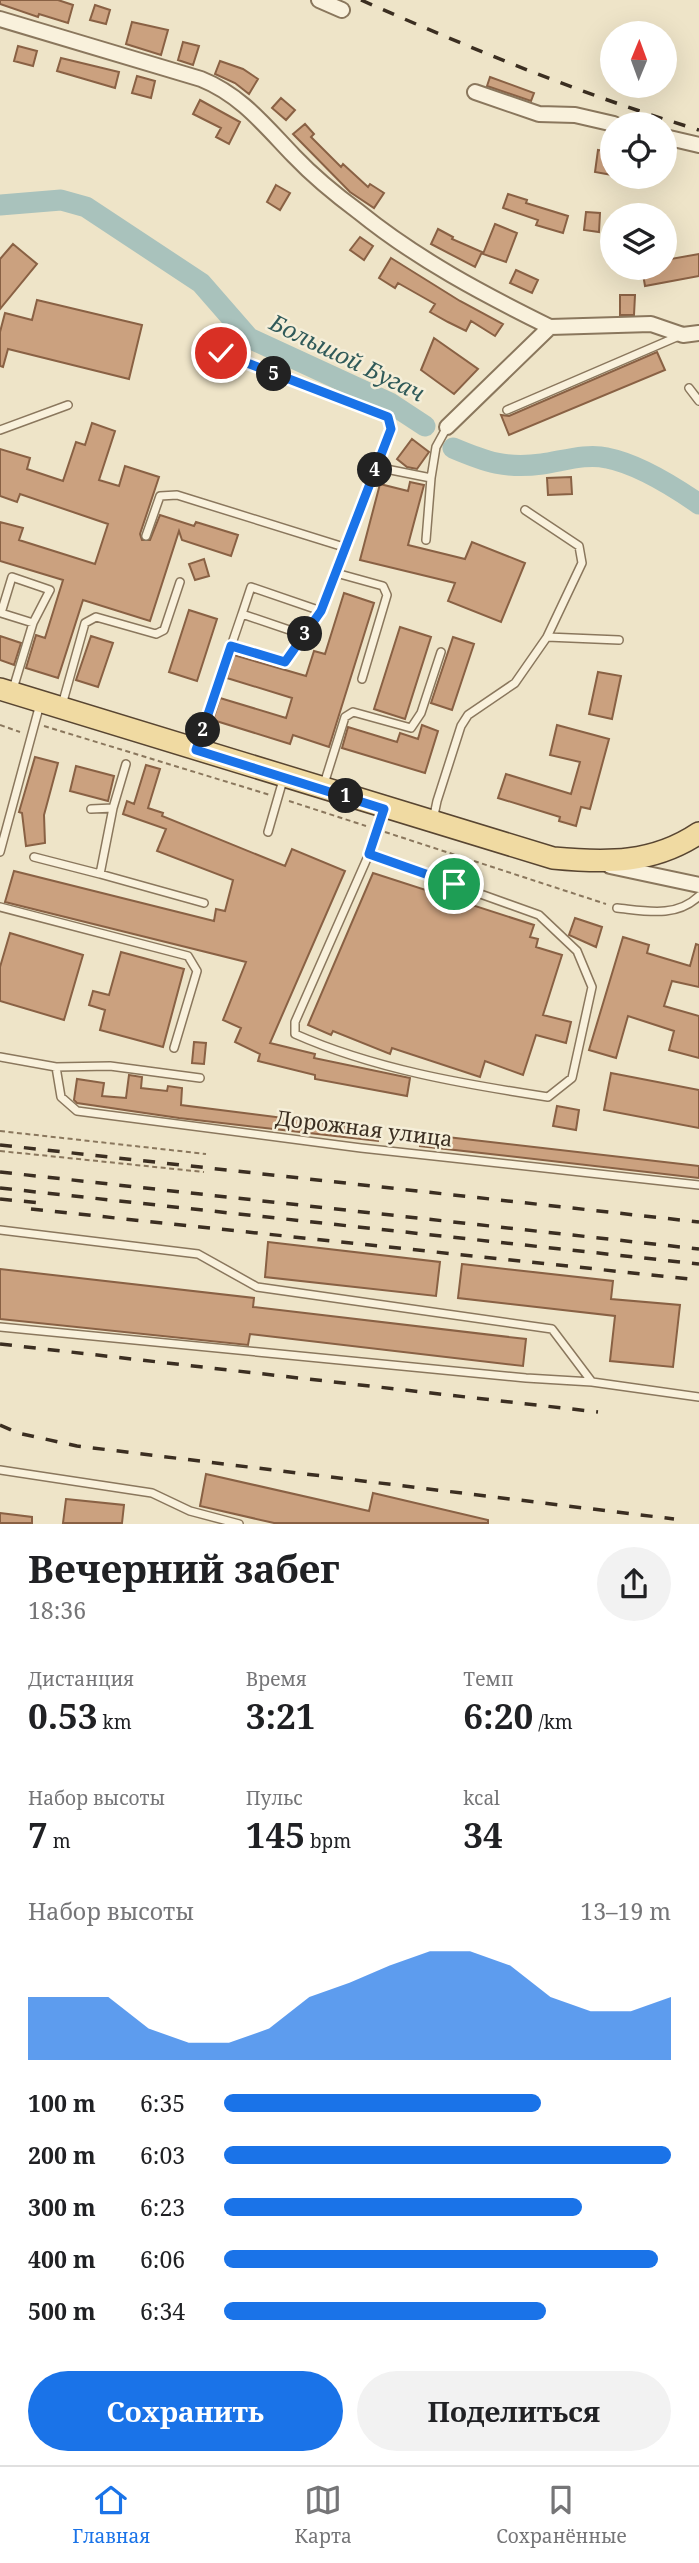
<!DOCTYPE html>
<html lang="ru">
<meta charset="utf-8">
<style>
body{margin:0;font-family:"Noto Serif",serif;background:#f2f2f2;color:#202124;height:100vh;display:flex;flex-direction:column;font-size:26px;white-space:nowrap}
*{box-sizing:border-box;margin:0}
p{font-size:23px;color:#757577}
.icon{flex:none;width:38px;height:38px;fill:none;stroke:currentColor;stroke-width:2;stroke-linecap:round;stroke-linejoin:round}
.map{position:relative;height:1524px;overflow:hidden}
.details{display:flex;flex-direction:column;background:#fff;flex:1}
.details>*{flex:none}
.needle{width:46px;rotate:1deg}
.controls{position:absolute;left:600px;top:21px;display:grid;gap:14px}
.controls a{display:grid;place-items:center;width:77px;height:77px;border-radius:50%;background:#fff;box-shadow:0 7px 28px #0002;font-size:35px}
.pin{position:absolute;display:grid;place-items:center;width:60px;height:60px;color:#fff;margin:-30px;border:4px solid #fff;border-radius:50%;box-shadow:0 2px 7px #0007}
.km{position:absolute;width:35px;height:35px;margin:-18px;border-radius:50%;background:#222;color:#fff;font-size:19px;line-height:35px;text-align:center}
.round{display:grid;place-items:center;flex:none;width:74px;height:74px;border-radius:37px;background:#f2f2f2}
.overview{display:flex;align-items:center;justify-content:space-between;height:119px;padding:0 28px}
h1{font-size:38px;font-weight:700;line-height:52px}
.stats{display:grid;grid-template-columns:repeat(3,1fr);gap:10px;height:119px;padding:7px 28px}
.stats div{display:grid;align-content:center}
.stats b{font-size:35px;font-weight:700}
.stats small{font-size:19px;font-weight:400}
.stats p{font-size:19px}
.chart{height:196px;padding:14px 28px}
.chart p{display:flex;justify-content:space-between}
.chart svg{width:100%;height:126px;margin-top:7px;fill:#1a73e8;opacity:.7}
.primary-button{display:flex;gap:14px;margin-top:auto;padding:14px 28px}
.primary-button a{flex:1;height:80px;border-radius:42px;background:#1a73e8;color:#fff;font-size:28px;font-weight:700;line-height:80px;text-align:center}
.primary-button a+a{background:#f2f2f2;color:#202124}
ul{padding:0 28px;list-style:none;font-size:23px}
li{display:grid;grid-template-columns:112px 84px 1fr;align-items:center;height:52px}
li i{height:18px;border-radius:9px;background:#1a73e8}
.dock{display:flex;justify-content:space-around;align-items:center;height:98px;border-top:2px solid #e0e0e0;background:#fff;font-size:19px;color:#757577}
.dock a{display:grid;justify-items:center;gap:4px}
.dock .active{color:#1a73e8}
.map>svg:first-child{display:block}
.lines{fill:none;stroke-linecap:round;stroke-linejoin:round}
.river{stroke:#a9c2bc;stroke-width:21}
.building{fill:#cba17f;stroke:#896144;stroke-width:2}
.service-casing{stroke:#8a775d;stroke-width:10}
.minor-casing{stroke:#8a775d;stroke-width:18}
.primary-casing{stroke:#584531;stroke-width:24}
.path{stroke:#8a775d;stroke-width:2;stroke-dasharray:5 3.5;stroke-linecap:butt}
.service{stroke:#f9f1dc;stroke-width:7}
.minor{stroke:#f9f1dc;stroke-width:14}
.primary{stroke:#f0daa2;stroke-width:21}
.rail{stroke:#3b2e21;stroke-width:3.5;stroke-dasharray:12 12;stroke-linecap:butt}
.route-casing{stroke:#fff;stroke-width:14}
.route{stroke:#1a73e8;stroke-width:9}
.labels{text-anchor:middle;stroke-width:5;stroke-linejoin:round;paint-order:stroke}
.street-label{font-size:21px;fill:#3b2e21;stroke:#f5eed8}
.water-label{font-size:23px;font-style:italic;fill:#305a59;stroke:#f5eed8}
</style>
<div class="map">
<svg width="699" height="1524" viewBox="0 0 699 1524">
<rect width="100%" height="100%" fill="#eee4c8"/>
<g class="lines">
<!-- river -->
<path class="river" d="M 0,205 L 61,200 L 86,207 L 201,283 L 249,338 L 390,403 L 425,426
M 453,448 C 486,462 506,469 542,464 C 563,461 587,453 607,458 C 638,464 673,486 699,504"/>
</g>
<!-- building -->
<path class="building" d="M 0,0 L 58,0 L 73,5 L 68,23 L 39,14 L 38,17 L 0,4 Z
M 95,5 L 110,10 L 106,24 L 90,20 Z
M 132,22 L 168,30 L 161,55 L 126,44 Z
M 183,42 L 199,46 L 193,65 L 178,60 Z
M 18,46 L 37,51 L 33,66 L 14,61 Z
M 61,58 L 119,72 L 115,88 L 57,71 Z
M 220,61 L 243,69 L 258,79 L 249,94 L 235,83 L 215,74 Z
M 137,76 L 155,81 L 151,98 L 132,93 Z
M 490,77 L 534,93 L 531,101 L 487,86 Z
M 281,98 L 295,110 L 286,120 L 272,108 Z
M 200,100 L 240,122 L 229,144 L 216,137 L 221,128 L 193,114 Z
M 305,124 L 314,134 L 311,137 L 341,167 L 343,164 L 368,187 L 370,184 L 384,193 L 374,208 L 350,192 L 293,134 Z
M 598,150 L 612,152 L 612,175 L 595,172 Z
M 276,185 L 290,193 L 280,210 L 267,202 Z
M 508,194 L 527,200 L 526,203 L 568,216 L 563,233 L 536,225 L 538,220 L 503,208 Z
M 586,212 L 600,213 L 599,232 L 584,230 Z
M 495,224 L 517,233 L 506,262 L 483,254 Z
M 438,229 L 453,237 L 452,239 L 482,252 L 475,267 L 431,244 Z
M 360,237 L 373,246 L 364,260 L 350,250 Z
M 13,244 L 37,264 L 0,309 L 0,259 Z
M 699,254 L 699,276 L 645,286 L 642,268 L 665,268 L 665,260 Z
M 391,258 L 460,301 L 503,324 L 495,336 L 471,321 L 466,331 L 448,322 L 430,312 L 435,304 L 398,283 L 395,288 L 379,278 Z
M 516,270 L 538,280 L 532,293 L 510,283 Z
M 620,295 L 635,295 L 634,315 L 620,315 Z
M 37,300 L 142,325 L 129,379 L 8,349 L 3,367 L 0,366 L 0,332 L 5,313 L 32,320 Z
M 434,338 L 478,369 L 454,394 L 421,370 Z
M 657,352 L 665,370 L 509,435 L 501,415 L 509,416 Z
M 92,423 L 115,431 L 99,480 L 119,486 L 125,466 L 159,477 L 140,534 L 142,540 L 150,540 L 160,515 L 194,526 L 196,522 L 238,535 L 231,556 L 182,540 L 179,531 L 150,621 L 83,600 L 58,678 L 26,668 L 36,635 L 45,638 L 63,580 L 0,561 L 0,522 L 23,528 L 19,540 L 95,564 L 108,524 L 20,494 L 17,502 L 0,496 L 0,449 L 30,458 L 27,469 L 63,481 L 76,442 L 85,445 Z
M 412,439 L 429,452 L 417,469 L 407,467 L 397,459 Z
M 571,477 L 572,494 L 548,495 L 547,478 Z
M 410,482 L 424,485 L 408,545 L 465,559 L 472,542 L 525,563 L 501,622 L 448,601 L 455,583 L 360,560 L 380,484 L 408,491 Z
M 204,559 L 209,576 L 195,580 L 189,564 Z
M 344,593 L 374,603 L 329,747 L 293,735 L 290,744 L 213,720 L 220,698 L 286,718 L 292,698 L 227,678 L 234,655 L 306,676 L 314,651 L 325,654 Z
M 189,610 L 217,619 L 197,681 L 169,672 Z
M 400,627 L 431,637 L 405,719 L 374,709 Z
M 0,636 L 21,643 L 14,665 L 0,660 Z
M 91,636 L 113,643 L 98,687 L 76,680 Z
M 453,637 L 474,644 L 452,710 L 431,703 Z
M 598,672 L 621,676 L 612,719 L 589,714 Z
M 422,725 L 438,731 L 425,773 L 342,748 L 348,727 L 397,742 L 400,733 L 418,739 Z
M 557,725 L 609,739 L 590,809 L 581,807 L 576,826 L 559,821 L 560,817 L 498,798 L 506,774 L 571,794 L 580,762 L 550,755 Z
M 35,757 L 58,763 L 44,815 L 45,843 L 26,846 L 22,813 L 19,812 Z
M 146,765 L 160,769 L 148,808 L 163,813 L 162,816 L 285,866 L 292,849 L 345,871 L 270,1043 L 315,1054 L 314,1058 L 410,1078 L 407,1096 L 315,1079 L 315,1075 L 258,1061 L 260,1054 L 235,1042 L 241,1028 L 223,1020 L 246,962 L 5,902 L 14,871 L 214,921 L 216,909 L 225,911 L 233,880 L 157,851 L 166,829 L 123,814 L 127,801 L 134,804 Z
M 76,766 L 114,776 L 108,801 L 70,791 Z
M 373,873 L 534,925 L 530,937 L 538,939 L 536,947 L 562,955 L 543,1015 L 571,1022 L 566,1043 L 536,1035 L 523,1075 L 485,1061 L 480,1077 L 392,1048 L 390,1054 L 333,1031 L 331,1035 L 308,1025 Z
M 575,918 L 602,927 L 596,947 L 569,935 Z
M 10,933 L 83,955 L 64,1020 L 0,1001 L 0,967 Z
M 623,937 L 649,945 L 647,953 L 690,966 L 696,944 L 699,945 L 699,987 L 672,981 L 664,1006 L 699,1016 L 699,1058 L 669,1050 L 674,1031 L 628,1016 L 616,1058 L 589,1050 Z
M 121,952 L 184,969 L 163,1047 L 100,1030 L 105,1010 L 89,1005 L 93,991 L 109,995 Z
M 194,1042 L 206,1043 L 204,1064 L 192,1063 Z
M 611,1073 L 699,1090 L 699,1128 L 604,1110 Z
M 129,1075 L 142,1077 L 141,1088 L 167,1091 L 168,1086 L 182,1088 L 181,1105 L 379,1130 L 378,1141 L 179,1118 L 77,1103 L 74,1100 L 77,1079 L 104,1083 L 102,1096 L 126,1098 Z
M 557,1106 L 579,1110 L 576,1130 L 553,1126 Z
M 421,1134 L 699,1166 L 699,1178 L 420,1146 Z
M 268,1242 L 440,1262 L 436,1296 L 265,1277 Z
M 462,1264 L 613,1281 L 611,1299 L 680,1305 L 673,1367 L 610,1361 L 615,1316 L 458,1298 Z
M 0,1269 L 254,1298 L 253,1307 L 526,1339 L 523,1366 L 250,1334 L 248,1345 L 0,1319 Z
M 206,1474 L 369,1511 L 373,1493 L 488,1520 L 488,1523 L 274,1523 L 200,1506 Z
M 66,1499 L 124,1505 L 122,1523 L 63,1523 Z
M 0,1513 L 32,1517 L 32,1523 L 0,1523 Z"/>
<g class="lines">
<!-- service casing -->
<g class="service-casing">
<path id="service" d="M 221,353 L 388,417 L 392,429 L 321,611 L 285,662 L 231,646
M 689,388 L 699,401
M 507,410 L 679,336
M 0,430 L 68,405
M 376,467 L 431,478 L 436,447 L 447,427
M 146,536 L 160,496 L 177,495 L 347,548
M 426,540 L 431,478
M 336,573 L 383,586 L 387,595 L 362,679
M 242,614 L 251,587 L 321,611
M 547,637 L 619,640
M 13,689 L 33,623 L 50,590 L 12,577 L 1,613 L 33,623
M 62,705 L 85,623 L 96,617 L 156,634 L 164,630 L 180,582
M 197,746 L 242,614 L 304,635
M 126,764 L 113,808 L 100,874 L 204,903
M 324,784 L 345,717 L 353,712 L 411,728 L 421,713 L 441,652
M 91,809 L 113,808
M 433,820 L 437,801 L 461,726 L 468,715 L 515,683 L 547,637 L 582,563 L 579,546 L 525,510
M 268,832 L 283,780
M 0,852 L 40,704
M 369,854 L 539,915 L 577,951 L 592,987 L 572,1078 L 548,1097 C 463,1084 374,1069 295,1034 L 295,1022 L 369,854 L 384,809
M 34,857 L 100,874
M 0,907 L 188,956 L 197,971 L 174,1048
M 617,908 C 646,911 676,918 699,896
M 0,1057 L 56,1067 L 110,1066 L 200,1078
M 56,1067 L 61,1097 L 77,1111 L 361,1148 L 699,1185
M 0,1230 L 198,1254 L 257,1287 L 552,1329 L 592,1382 L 699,1397
M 0,1327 L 526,1378 L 592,1382
M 0,1470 L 152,1493 L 190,1511 L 239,1524"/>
</g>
<!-- minor casing -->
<g class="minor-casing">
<path id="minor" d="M 319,0 L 342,10
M 0,19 L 201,79 C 241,95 265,126 294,156 C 314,177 336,195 359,212 C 417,259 483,294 550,327
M 475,92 L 539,114 L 575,115 L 614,124
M 665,137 L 699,145
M 447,427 L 550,327 L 651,324 L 683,335 L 699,333
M 610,866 L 699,885"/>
</g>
<!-- primary casing -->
<g class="primary-casing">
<path id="primary" d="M 0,689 L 553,858 C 606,863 653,864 699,833"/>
</g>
<!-- path -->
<path class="path" d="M 0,725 L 20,732
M 44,726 L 270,795
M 289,801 L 366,826
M 385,832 L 606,904
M 0,1131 L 206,1154
M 0,1151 L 204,1172"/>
<!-- service -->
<use href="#service" class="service"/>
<!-- minor -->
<use href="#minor" class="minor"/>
<!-- primary -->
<use href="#primary" class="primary"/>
<!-- rail -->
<path class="rail" d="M 361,0 C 472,49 583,95 699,130
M 0,1145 L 699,1222
M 0,1172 L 699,1249
M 0,1188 L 699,1264
M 0,1199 L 42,1203
M 31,1209 L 699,1280
M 0,1344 L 598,1412
M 0,1425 L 18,1433 L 77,1446 L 674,1519"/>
</g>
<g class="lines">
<!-- route casing -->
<g class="route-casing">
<path id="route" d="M 221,353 L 388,417 L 391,429 L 321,611 L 285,662 L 231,646 L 196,750 L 384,809 L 369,854 L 454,884"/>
</g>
<!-- route -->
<use href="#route" class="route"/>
</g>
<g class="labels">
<!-- street labels -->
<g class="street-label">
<text transform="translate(364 1129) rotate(7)" y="7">Дорожная улица</text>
</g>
<!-- water labels -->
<g class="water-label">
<text transform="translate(347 358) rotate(26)" y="8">Большой Бугач</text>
</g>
</g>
</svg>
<div class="controls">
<a><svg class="needle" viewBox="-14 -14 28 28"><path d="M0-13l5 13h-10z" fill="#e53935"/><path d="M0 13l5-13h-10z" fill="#757577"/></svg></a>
<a><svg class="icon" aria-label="locate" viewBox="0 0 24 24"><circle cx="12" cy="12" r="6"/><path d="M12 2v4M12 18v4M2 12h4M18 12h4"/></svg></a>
<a><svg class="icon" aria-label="layers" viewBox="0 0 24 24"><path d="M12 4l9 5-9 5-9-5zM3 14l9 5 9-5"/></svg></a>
</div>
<div class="pin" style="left:454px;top:884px;background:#1e9e55"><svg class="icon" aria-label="arrive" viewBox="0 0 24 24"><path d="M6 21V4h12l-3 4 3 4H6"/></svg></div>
<div class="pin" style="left:221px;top:353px;background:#d93025"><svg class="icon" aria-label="check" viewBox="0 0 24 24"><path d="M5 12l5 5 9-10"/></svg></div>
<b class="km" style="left:346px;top:796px">1</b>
<b class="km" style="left:203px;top:730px">2</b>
<b class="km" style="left:305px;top:634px">3</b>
<b class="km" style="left:375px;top:470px">4</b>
<b class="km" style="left:274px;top:374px">5</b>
</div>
<section class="details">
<div class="overview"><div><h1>Вечерний забег</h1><p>18:36</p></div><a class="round"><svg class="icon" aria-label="share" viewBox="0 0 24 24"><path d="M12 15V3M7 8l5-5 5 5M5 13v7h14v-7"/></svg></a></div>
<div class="stats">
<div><p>Дистанция</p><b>0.53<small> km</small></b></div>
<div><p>Время</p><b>3:21</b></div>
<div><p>Темп</p><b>6:20<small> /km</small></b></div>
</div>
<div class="stats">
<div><p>Набор высоты</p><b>7<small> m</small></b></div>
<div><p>Пульс</p><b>145<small> bpm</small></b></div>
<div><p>kcal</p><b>34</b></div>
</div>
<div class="chart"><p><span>Набор высоты</span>13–19 m</p>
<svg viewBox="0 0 160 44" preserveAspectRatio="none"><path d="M0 44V22L10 22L20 22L30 33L40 38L50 38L60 33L70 22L80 17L90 11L100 6L110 6L120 11L130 22L140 27L150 27L160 22V44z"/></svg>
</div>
<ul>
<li><b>100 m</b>6:35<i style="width:71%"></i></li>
<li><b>200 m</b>6:03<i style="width:100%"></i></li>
<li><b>300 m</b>6:23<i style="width:80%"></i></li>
<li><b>400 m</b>6:06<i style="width:97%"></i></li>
<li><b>500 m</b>6:34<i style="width:72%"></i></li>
</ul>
<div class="primary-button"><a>Сохранить</a><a>Поделиться</a></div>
</section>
<nav class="dock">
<a class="active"><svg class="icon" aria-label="home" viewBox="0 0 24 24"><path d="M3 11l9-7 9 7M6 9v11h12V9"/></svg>Главная</a>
<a><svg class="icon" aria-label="map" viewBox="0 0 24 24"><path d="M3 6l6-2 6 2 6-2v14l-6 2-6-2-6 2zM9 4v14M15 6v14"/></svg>Карта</a>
<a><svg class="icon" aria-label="saved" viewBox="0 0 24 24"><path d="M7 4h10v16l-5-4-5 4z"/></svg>Сохранённые</a>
</nav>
